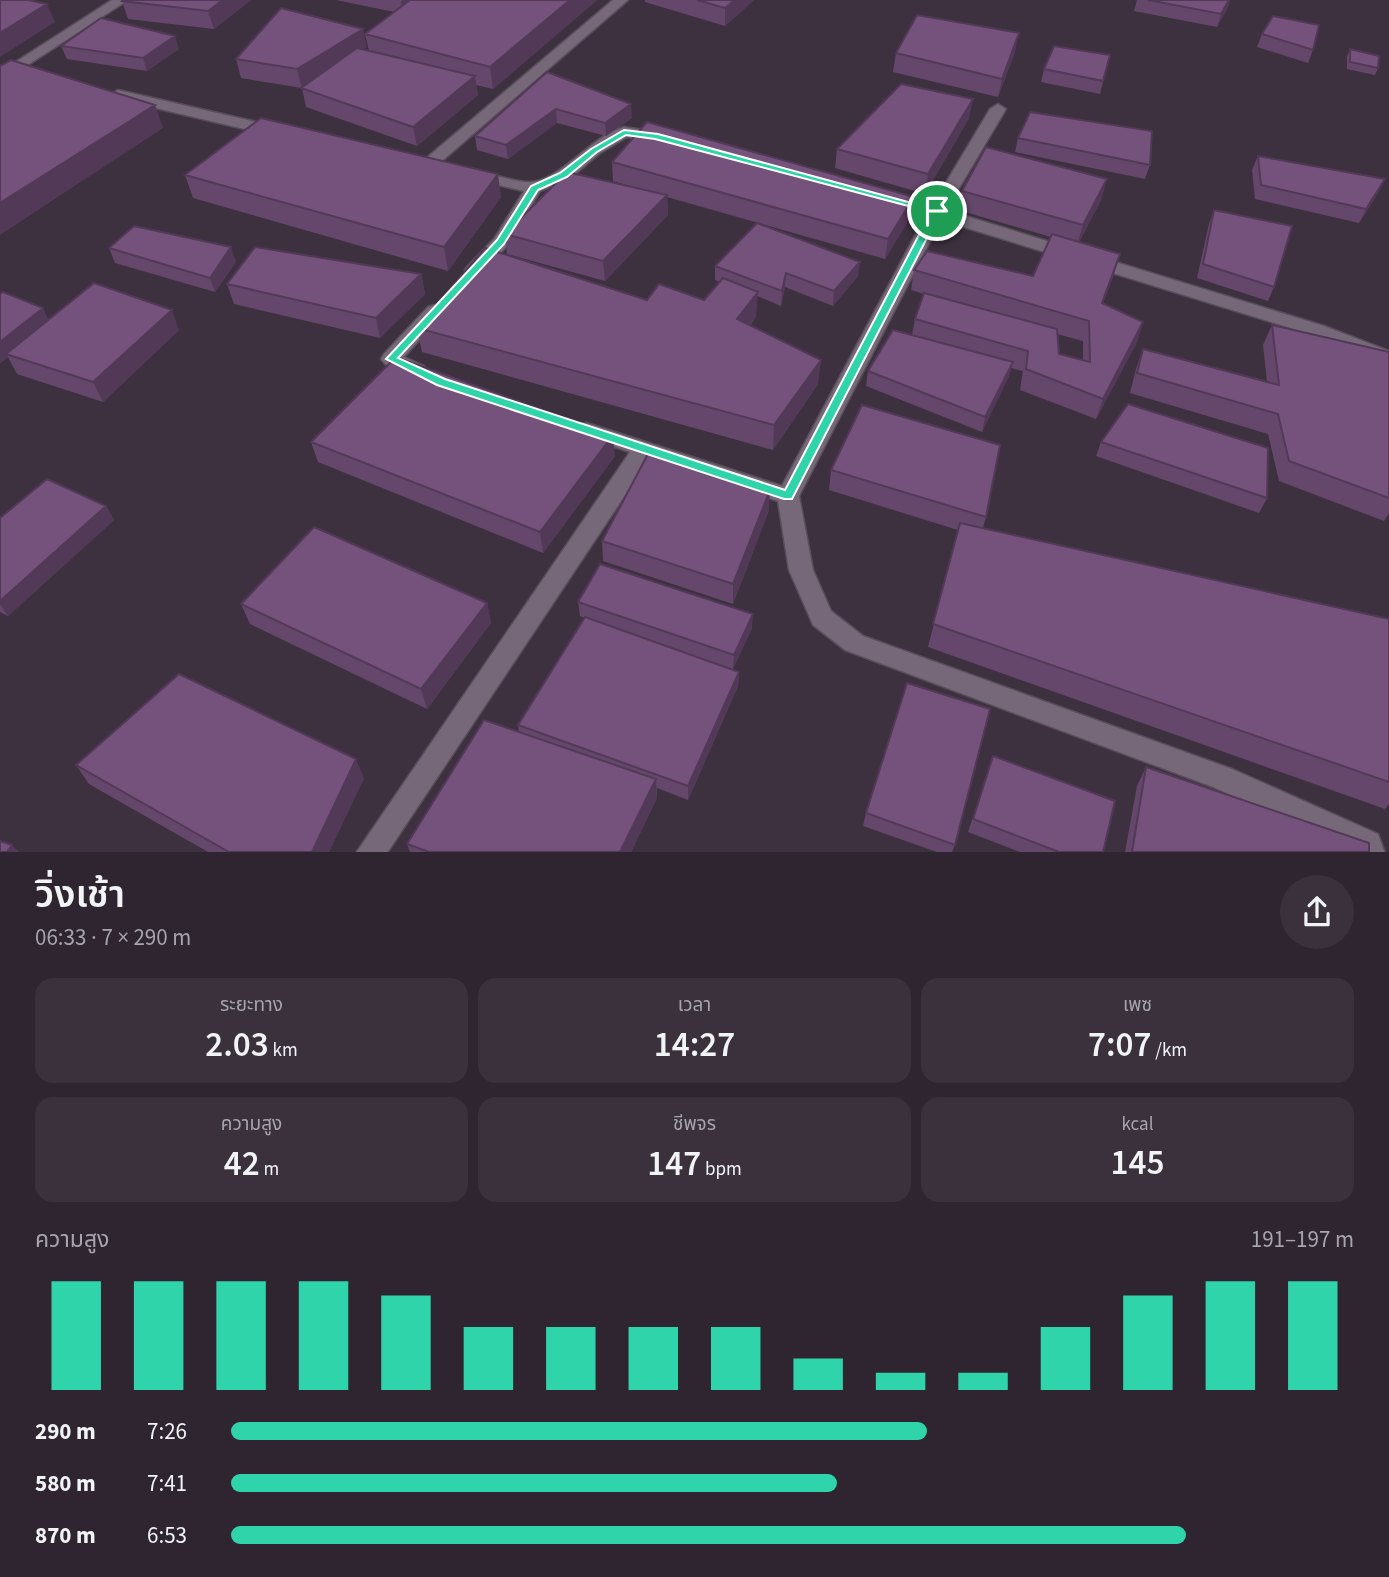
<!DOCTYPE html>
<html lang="th">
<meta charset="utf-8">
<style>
body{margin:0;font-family:"Source Sans 3","Noto Sans Thai",sans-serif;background:#3a313c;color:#f1f3f6;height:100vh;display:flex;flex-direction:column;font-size:26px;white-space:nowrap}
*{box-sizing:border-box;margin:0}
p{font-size:23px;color:#a7a5ab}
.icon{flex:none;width:38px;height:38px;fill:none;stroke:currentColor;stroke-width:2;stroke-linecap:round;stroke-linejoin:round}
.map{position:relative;height:852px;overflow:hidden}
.panel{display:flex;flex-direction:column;background:#2e2530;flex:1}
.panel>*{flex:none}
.pin{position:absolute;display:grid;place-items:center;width:60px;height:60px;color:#fff;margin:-30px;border:4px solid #fff;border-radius:50%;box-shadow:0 2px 7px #0007}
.round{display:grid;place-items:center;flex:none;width:74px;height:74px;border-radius:37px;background:#3a313c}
.summary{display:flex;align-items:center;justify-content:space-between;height:119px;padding:0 35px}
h1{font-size:38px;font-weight:600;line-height:52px}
.metrics{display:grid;grid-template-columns:repeat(3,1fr);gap:10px;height:119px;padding:7px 35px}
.metrics div{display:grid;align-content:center;border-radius:18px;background:#3a313c;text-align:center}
.metrics b{font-size:35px;font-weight:600}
.metrics small{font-size:19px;font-weight:400}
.metrics p{font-size:19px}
.chart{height:196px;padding:14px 35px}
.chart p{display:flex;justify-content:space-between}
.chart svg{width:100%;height:126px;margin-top:7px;stroke:#2fd4aa;stroke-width:6}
ul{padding:0 35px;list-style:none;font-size:23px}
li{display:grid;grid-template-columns:112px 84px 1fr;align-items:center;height:52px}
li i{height:18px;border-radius:9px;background:#2fd4aa}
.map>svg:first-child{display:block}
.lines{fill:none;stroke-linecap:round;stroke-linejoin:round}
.minor-casing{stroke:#584e5a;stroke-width:3}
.minor{fill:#766879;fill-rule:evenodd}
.wall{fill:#65476b;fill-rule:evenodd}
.shaded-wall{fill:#523957}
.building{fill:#75527c;stroke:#523957;stroke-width:2}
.route{fill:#2fd4aa;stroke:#fff;stroke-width:2;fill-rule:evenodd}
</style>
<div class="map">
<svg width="1389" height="853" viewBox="0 0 1389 853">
<rect width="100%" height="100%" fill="#3d3140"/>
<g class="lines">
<!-- minor casing -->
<g class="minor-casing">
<path id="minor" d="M 112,0 L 128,0 L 0,83 L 0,72 Z
M 613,0 L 628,0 L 435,167 L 423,167 L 421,164 L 423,161 Z
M 118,90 L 278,127 L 286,132 L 278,137 L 113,98 L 110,95 Z
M 998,104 L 1006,109 L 946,210 L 1324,326 L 1389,351 L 1389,365 L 1310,334 L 941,220 L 799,496 L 813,570 L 831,611 L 863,636 L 1232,769 L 1378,834 L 1385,853 L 1357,853 L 1213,787 L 845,650 L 813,625 L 810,618 L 789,570 L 778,501 L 649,459 L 387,853 L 356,853 L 630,452 L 579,435 L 575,430 L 579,425 L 586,423 L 593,425 L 782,486 L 926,215 L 880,201 L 877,197 L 886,192 L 932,206 L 990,109 Z
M 624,127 L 662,133 L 670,138 L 662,143 L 627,137 L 600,153 L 569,179 L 540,191 L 507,246 L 480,274 L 468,274 L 465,270 L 468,266 L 494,239 L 524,191 L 467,178 L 465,174 L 467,170 L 473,169 C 489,173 516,183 531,182 C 559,181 593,135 624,127 Z
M 435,305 L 442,307 L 445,311 L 404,357 L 424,366 L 427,371 L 424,376 C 412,379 388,370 381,359 L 384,354 L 428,307 Z"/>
</g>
<!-- minor -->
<use href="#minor" class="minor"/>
</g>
<!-- wall -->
<path class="wall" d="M 251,0 L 214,29 L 128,19 L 122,1 Z
M 336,0 L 597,0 L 493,89 L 476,85 L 478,95 L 417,146 L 306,107 L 302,88 L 241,78 L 236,59 L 367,47 L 363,49 L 369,51 L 365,34 L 394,12 Z
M 645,0 L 754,0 L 725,26 L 645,2 Z
M 1137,0 L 1230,0 L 1228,7 L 1217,27 L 1134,11 Z
M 1262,34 L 1313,50 L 1308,63 L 1257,47 Z
M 61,46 L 179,49 L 147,71 L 67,59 Z
M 1350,49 L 1378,68 L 1375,75 L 1347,69 L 1347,56 Z
M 1015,52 L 998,97 L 893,72 L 896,53 Z
M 1110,55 L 1100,94 L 1041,82 L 1044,69 Z
M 547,72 L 632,118 L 606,136 L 557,123 L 508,159 L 477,150 L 475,136 Z
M 969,118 L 925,194 L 835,168 L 837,149 Z
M 1018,138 L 1150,165 L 1145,179 L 1015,152 Z
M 1258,156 L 1378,193 L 1359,223 L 1255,199 L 1252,170 Z
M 612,162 L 914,197 L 911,216 L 885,259 L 667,197 L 668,215 L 605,281 L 507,254 L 505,234 L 646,191 L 613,181 Z
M 185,175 L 501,197 L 448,271 L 193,198 Z
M 962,191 L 1102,198 L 1079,242 L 1114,274 L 1103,303 L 1143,322 L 1137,342 L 1096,419 L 1020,390 L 1023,371 L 1011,368 L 1009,376 L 982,432 L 866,386 L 868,371 L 912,335 L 915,319 L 924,294 L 911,290 L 914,270 L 1033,276 L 1051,237 L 958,210 ZM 1057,334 L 1083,341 L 1083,360 L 1059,354 Z
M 1214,210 L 1274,287 L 1268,301 L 1197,278 L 1209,224 Z
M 109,248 L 236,262 L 215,292 L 115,263 Z
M 715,266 L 858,276 L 833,306 L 785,287 L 781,306 L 757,296 L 756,316 L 750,326 L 818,384 L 773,450 L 422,352 L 417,328 L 647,300 L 704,300 L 720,282 L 715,280 Z
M 421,274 L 425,294 L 380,338 L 234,304 L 227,284 Z
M 0,294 L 43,308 L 48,320 L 179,330 L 103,402 L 17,374 L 8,357 L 0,363 Z
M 1272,325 L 1389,498 L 1389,513 L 1384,521 L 1279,481 L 1268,434 L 1130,393 L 1136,369 L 1143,349 L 1267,382 L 1263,345 Z
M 311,442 L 615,456 L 543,553 L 318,462 Z
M 1101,442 L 1267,498 L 1259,513 L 1096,456 Z
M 831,470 L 986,517 L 983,528 L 1389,619 L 1389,804 L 1385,809 L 928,647 L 958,530 L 829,490 Z
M 106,506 L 114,520 L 8,616 L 0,612 L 0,518 Z
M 769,510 L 733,604 L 603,561 L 602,541 Z
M 578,602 L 752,628 L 733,669 L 635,635 L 739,672 L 738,686 L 688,800 L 657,788 L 657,798 L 631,852 L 410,852 L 407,844 L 519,732 L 518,725 L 585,618 L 580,616 Z
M 487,603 L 491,623 L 427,709 L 250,624 L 241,604 Z
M 993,756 L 1103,852 L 1020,852 L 968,832 Z
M 76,765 L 364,778 L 329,852 L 208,852 L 89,784 Z
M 1146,767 L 1369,852 L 1125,852 L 1137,786 Z
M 866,813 L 955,845 L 952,852 L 937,852 L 863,826 Z"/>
<!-- shaded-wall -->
<path class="shaded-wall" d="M 223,0 L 251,0 L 214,29 L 208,11 Z
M 402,0 L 413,0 L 403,14 L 401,2 Z
M 570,0 L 597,0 L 493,89 L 490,67 Z
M 735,0 L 754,0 L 725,26 L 725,8 Z
M 1229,0 L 1230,0 L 1228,7 L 1217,27 L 1221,14 Z
M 47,4 L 55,22 L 0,57 L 0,33 Z
M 363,29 L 367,47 L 302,88 L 297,69 Z
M 1019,33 L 1015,52 L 998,97 L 1002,79 Z
M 175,36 L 179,49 L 147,71 L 143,58 Z
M 475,76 L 478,95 L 417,146 L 413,127 Z
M 973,99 L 969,118 L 925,194 L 928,174 Z
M 631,104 L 632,118 L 606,136 L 605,123 Z
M 155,105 L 163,128 L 0,235 L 0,203 Z
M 556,109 L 557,123 L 508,159 L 506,145 Z
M 498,174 L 501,197 L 448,271 L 444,247 Z
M 1107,179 L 1102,198 L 1077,245 L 1083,225 Z
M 1385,179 L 1378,193 L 1359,223 L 1366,209 Z
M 667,195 L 668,215 L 605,281 L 603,261 Z
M 914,197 L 911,216 L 885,259 L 888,239 Z
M 231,247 L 236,262 L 215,292 L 210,278 Z
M 1120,254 L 1114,274 L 1096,323 L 1102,303 Z
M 860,262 L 858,276 L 833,306 L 834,291 Z
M 786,273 L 785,287 L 781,306 L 782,291 Z
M 421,274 L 425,294 L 380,338 L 376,318 Z
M 758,292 L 756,316 L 736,344 L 737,319 Z
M 43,308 L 50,323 L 6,354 L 8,357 L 0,363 L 0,342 Z
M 172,310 L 179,330 L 103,402 L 93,382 Z
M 1143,322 L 1137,342 L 1096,419 L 1103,399 Z
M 821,360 L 818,384 L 773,450 L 774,425 Z
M 1013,362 L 1009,376 L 982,432 L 985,417 Z
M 613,435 L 615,456 L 543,553 L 540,532 Z
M 770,490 L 769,510 L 733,604 L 733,584 Z
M 106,506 L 114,520 L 8,616 L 0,604 L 0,601 Z
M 487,603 L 491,623 L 427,709 L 421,689 Z
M 753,614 L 752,628 L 733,669 L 734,655 Z
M 739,672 L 738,686 L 688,800 L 688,786 Z
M 356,759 L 364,778 L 329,852 L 312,852 Z
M 656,779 L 657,798 L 631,852 L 620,852 Z
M 12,845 L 19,852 L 7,852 Z"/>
<!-- building -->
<path class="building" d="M 0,0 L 28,0 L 47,4 L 0,33 Z
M 123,0 L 223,0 L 208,11 L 122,1 Z
M 410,0 L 570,0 L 490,67 L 365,34 Z
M 697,0 L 735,0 L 725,8 Z
M 1148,0 L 1229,0 L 1221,14 Z
M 281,8 L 363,29 L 297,69 L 236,59 Z
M 917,15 L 1019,33 L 1002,79 L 896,53 Z
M 1273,16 L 1319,25 L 1313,50 L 1262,34 Z
M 101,18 L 175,36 L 143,58 L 61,46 Z
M 1054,46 L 1110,55 L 1103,81 L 1044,69 Z
M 357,48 L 475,76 L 413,127 L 301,88 Z
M 1350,49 L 1379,56 L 1378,68 L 1350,62 Z
M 11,60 L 155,105 L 0,203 L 0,66 Z
M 547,72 L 631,104 L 605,123 L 556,109 L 506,145 L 475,136 Z
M 901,84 L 973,99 L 928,174 L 837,149 Z
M 1030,112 L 1152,131 L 1150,165 L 1018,138 Z
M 261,118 L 498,174 L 444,247 L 185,175 Z
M 647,122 L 914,197 L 888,239 L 612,162 Z
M 986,147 L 1107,179 L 1083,225 L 962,191 Z
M 1258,156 L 1385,179 L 1366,209 L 1261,185 Z
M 567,172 L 667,195 L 603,261 L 505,234 Z
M 1214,210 L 1292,226 L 1274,287 L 1203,264 Z
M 757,223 L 860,262 L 834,291 L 786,273 L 782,291 L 715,266 Z
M 134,226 L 231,247 L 210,278 L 109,248 Z
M 1052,234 L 1120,254 L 1102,303 L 1143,322 L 1103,399 L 1026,369 L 1028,351 L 915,319 L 924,293 L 1057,329 L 1059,354 L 1090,362 L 1089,321 L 914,270 L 927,251 L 1033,276 Z
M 255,247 L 421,274 L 376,318 L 227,284 Z
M 485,248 L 647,300 L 659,284 L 704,300 L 723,278 L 758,292 L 737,319 L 821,360 L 774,425 L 417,328 Z
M 94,283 L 172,310 L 93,382 L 6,354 Z
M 3,292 L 43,308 L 0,342 L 0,294 Z
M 1272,325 L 1389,352 L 1389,498 L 1289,461 L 1278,414 L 1137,373 L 1143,349 L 1279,385 Z
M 893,330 L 1013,362 L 985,417 L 868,371 Z
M 396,357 L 613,435 L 540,532 L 311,442 Z
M 1128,404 L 1268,448 L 1267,498 L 1101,442 Z
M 862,405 L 1000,445 L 986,517 L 831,470 Z
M 649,452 L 770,490 L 733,584 L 602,541 Z
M 47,479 L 106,506 L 0,601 L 0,518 Z
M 960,523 L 1389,619 L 1389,782 L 933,624 Z
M 314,527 L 487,603 L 421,689 L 241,604 Z
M 600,564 L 753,614 L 734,655 L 578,602 Z
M 585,617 L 739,672 L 688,786 L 518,725 Z
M 179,674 L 356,759 L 312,852 L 229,852 L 76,765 Z
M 907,683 L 990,709 L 955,845 L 866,813 Z
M 484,720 L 656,779 L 620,852 L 429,852 L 407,844 Z
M 993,756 L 1115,801 L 1103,852 L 1059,852 L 973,819 Z
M 1146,767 L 1369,843 L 1369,852 L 1132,852 Z
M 0,841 L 12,845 L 7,852 L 0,852 Z"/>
<!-- route -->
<path class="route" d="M 624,130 L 658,134 L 941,211 L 792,499 L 784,499 L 437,385 L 386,359 L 497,240 L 531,186 L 560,173 L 591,149 ZM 626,135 L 655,139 L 931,212 L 785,490 L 445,379 L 398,358 L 504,244 L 538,190 L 567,177 L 597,152 Z"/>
</svg>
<div class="pin" style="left:937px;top:211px;background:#1e9e55"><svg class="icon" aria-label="arrive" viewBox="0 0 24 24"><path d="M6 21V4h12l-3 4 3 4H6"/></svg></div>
</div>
<section class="panel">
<div class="summary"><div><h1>วิ่งเช้า</h1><p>06:33 · 7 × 290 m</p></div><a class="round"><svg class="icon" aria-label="share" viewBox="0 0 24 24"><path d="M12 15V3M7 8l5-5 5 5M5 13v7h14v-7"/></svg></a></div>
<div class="metrics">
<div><p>ระยะทาง</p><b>2.03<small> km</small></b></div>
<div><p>เวลา</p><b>14:27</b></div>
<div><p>เพซ</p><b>7:07<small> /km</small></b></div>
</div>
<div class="metrics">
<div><p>ความสูง</p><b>42<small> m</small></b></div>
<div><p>ชีพจร</p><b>147<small> bpm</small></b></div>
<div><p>kcal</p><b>145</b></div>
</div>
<div class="chart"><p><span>ความสูง</span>191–197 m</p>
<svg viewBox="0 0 160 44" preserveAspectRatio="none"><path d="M5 44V6M15 44V6M25 44V6M35 44V6M45 44V11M55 44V22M65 44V22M75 44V22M85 44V22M95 44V33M105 44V38M115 44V38M125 44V22M135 44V11M145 44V6M155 44V6"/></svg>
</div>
<ul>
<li><b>290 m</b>7:26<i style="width:62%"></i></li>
<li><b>580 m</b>7:41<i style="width:54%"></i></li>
<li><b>870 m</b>6:53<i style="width:85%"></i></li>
</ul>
</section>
